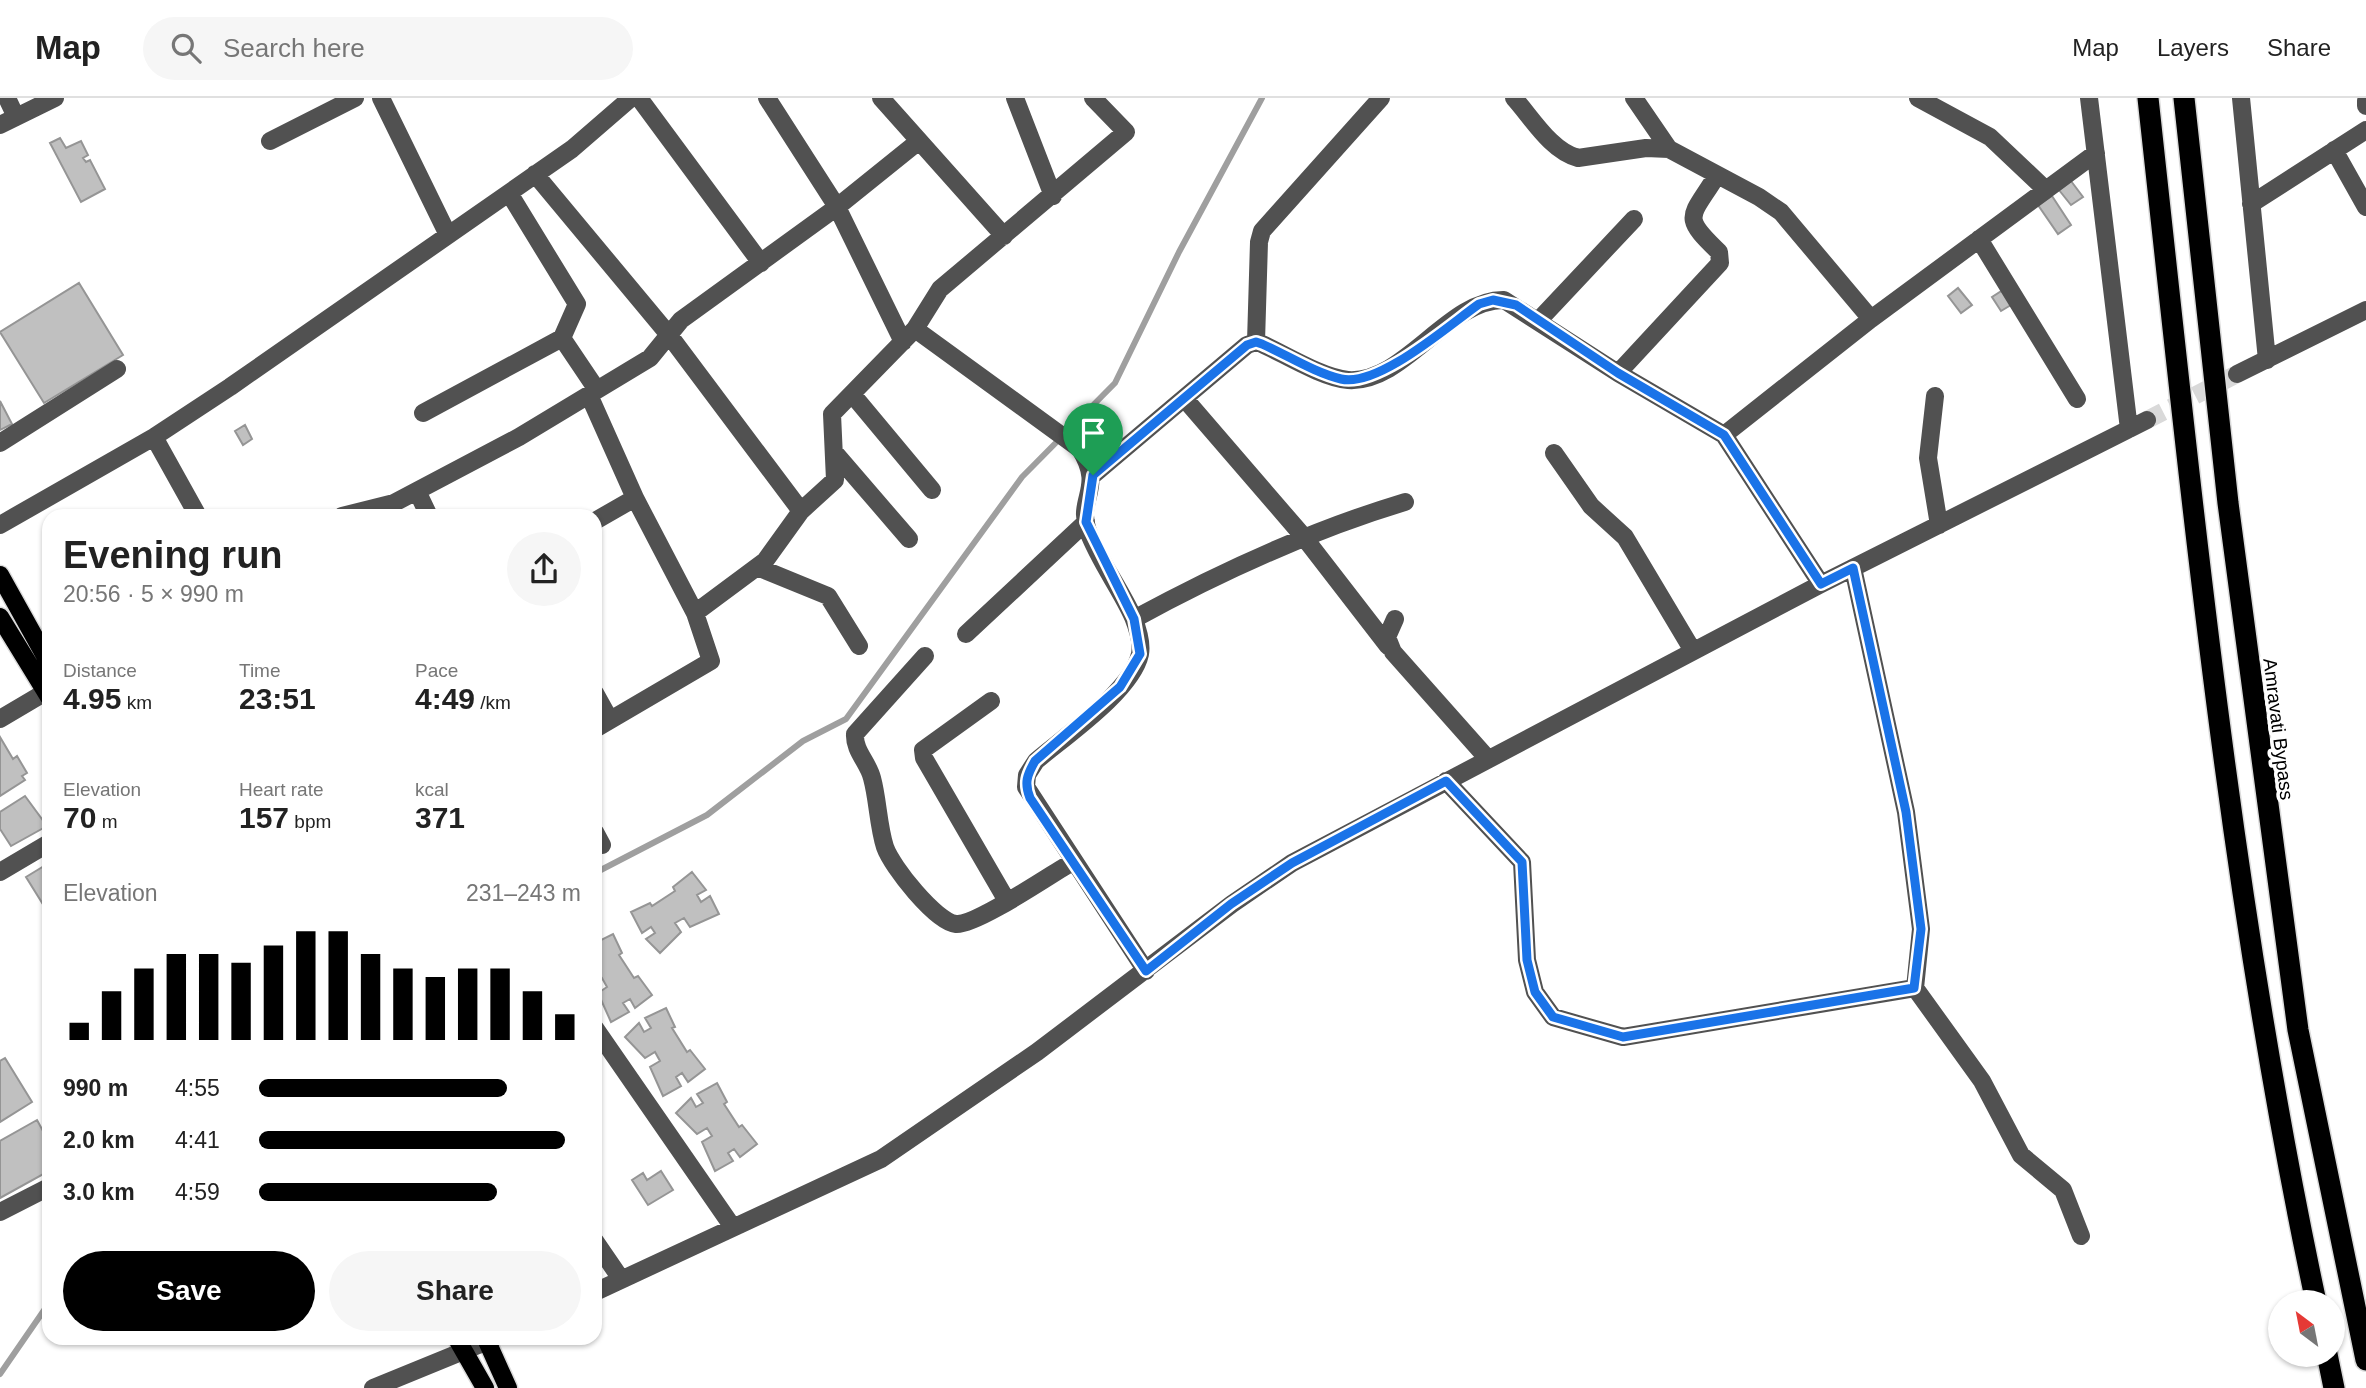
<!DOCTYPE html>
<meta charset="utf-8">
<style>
body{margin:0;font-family:Helvetica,sans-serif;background:#f6f6f6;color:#222;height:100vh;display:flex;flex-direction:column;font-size:26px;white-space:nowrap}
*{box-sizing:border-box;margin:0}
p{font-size:23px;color:#767676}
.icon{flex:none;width:38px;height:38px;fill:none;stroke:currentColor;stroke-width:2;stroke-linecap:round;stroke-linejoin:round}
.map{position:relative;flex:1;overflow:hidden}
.side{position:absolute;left:42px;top:411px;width:560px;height:836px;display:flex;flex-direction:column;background:#fff;border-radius:21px;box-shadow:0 2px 5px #0004}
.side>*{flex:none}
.needle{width:46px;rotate:328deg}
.controls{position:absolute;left:2268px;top:1192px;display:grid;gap:14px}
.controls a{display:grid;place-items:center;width:77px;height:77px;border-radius:50%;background:#fff;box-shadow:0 2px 5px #0004;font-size:35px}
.pin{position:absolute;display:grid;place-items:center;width:60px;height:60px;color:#fff;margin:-72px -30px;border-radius:50% 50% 50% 0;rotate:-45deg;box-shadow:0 0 7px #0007}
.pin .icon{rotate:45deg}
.round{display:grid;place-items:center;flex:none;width:74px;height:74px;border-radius:37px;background:#f6f6f6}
.headline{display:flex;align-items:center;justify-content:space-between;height:119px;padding:0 21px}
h1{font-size:38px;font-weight:700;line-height:52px}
.figures{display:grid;grid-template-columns:repeat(3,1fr);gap:10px;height:119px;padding:7px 21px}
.figures div{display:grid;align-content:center}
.figures b{font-size:30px;font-weight:700}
.figures small{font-size:19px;font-weight:400}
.figures p{font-size:19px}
.chart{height:196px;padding:14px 21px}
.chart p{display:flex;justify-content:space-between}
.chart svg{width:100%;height:126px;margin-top:7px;stroke:#000;stroke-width:6}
.primary-button{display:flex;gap:14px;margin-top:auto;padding:14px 21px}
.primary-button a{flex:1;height:80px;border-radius:42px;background:#000;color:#fff;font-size:28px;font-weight:700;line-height:80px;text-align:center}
.primary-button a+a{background:#f6f6f6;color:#222}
ul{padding:0 21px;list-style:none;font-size:23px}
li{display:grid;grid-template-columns:112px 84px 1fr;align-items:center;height:52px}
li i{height:18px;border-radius:9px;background:#000}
header{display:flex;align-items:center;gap:42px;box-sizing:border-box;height:98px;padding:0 35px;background:#fff;border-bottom:2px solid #e0e0e0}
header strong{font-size:33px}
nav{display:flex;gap:38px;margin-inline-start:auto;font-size:24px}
.search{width:490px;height:63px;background:#f6f6f6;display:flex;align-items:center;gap:18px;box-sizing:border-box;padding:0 24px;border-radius:38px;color:#767676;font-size:26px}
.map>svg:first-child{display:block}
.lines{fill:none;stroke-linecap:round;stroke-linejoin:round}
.stream{stroke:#9f9f9f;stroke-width:6}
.building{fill:#c0c0c0;stroke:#959595;stroke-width:2}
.minor-tunnel{stroke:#d9d9d9;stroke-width:18;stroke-dasharray:18 9;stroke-linecap:butt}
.major-casing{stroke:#dbdbdb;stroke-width:21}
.highway-casing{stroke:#dbdbdb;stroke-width:24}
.minor{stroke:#515151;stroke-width:18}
.major{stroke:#000;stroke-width:18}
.highway{stroke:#000;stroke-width:21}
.route-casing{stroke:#fff;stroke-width:14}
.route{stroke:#1a73e8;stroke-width:9}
.labels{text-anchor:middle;stroke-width:7;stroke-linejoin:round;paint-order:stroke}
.street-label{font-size:19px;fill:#000;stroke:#fff}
</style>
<header>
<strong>Map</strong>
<div class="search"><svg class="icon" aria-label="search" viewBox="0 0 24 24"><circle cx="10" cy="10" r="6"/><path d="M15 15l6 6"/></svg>Search here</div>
<nav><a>Map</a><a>Layers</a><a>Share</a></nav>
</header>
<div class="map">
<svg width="2366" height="1290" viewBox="0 0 2366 1290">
<rect width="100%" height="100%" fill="#fff"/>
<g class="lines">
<!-- stream -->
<path class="stream" d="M 595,775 L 707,717 L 803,643 L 846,621 L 1022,379 L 1115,285 L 1179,154 L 1262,0
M 0,1276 L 49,1205"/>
</g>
<!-- building -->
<path class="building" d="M 60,40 L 66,50 L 81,43 L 88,57 L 83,60 L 86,64 L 90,62 L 105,91 L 81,104 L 50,45 Z
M 2071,83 L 2083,99 L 2071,107 L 2059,92 Z
M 2052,98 L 2071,127 L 2058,136 L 2038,107 Z
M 79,185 L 123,257 L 44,305 L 0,234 Z
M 1958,190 L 1972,207 L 1961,215 L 1948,198 Z
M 2003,192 L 2011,207 L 2001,213 L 1992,199 Z
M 0,303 L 12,326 L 0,332 Z
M 245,327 L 252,341 L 243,347 L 235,333 Z
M 0,639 L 13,661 L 17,658 L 27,675 L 22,678 L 25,682 L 0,698 Z
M 25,698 L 47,728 L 11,748 L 0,731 L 0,714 Z
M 49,765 L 49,816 L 26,779 Z
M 692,774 L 706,792 L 697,797 L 701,804 L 710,798 L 719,816 L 690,829 L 684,820 L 675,825 L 681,834 L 660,855 L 646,841 L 655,835 L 651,829 L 642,835 L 631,814 L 650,805 L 652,808 L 675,793 L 673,789 Z
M 613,836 L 622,855 L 619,857 L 634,880 L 638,878 L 652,897 L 635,910 L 630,901 L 623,905 L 629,914 L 611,924 L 598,895 L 607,889 L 602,880 L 595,884 L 595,858 L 598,856 L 595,845 Z
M 666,910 L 675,929 L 672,930 L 687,954 L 690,952 L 705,971 L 688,984 L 682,975 L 676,979 L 681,988 L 663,998 L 650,969 L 660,963 L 655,954 L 645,960 L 625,939 L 639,925 L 644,934 L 651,930 L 645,920 Z
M 5,960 L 32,1004 L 0,1024 L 0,963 Z
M 717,985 L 727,1004 L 724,1006 L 739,1029 L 742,1027 L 757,1046 L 740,1059 L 734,1051 L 728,1055 L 733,1063 L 715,1073 L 702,1044 L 712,1038 L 707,1030 L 697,1036 L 676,1015 L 691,1000 L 696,1009 L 703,1005 L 697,996 Z
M 37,1022 L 49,1044 L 49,1073 L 0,1100 L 0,1043 Z
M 661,1073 L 673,1092 L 648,1107 L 632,1082 L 643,1075 L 647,1082 Z"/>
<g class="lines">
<!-- minor-tunnel -->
<path class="minor-tunnel" d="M 2147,322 L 2237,276"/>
<!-- major casing -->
<g class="major-casing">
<path id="major" d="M 0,477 L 49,565
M 0,519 L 49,599
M 457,1241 L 485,1290
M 486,1241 L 508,1290"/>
</g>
<!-- highway casing -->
<g class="highway-casing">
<path id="highway" d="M 2148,0 C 2192,402 2231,807 2316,1204
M 2184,0 L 2228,405 L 2298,932 L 2366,1262
M 2327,1256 L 2334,1290"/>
</g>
<!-- minor -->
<path class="minor" d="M 7,0 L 16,19
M 381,0 L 448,137
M 639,0 L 761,165
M 767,0 L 837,109 L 903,244
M 881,0 L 1004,138
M 1015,0 L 1053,98
M 1514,0 C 1532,20 1551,53 1578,60 L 1646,50 L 1669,51 L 1759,99 L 1781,114 L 1871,221
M 1634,0 L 1669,51
M 1918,0 L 1990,39 L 2046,92
M 2089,0 L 2129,331
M 2241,0 L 2267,262
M 2366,3 L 2366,8
M 0,27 L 55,0
M 270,43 L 355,0
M 2334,52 L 2366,109
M 535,76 L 669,237 L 801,413
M 2251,106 L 2366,32
M 1979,141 L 2077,301
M 1539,222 L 1634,121
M 915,231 L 1080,351 C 1105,391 1076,400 1088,433 C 1099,463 1120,490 1133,519 C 1137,529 1142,545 1140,556 C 1132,593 1064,639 1036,663 L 1027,677 L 1026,689 L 1146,873
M 562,240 L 597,292
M 1256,244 L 1259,144 L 1262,133 L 1381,0
M 1618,275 L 1720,165 L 1719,154 C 1680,117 1691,120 1717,77
M 2237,276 L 2366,212
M 852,296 L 932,392
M 589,297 L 635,400 L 695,515
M 1935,298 L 1928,360 L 1939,427
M 1184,300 L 1303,438 L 1388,548
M 423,315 L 562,240 L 577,206 L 509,95
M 1724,337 L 1871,221 L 2096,55
M 154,339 L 198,418
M 0,345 L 117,271
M 834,354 L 909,441
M 1554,355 L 1591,408 L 1625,439 L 1693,553
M 1093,377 L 1247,247 L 1256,244 L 1262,246 C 1286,257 1323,280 1348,282 C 1404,286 1448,201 1504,202 L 1618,275 L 1724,337 L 1821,486
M 417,393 L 429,418
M 342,418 L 394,405 L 519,339 L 650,260 L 681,222 L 837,109 L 919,43
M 595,423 L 635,400
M 0,427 L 154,339 L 230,289 L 572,51 L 631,0
M 757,469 L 828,498 L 859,548
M 1853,470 L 1906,714 L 1921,831 L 1915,890 L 1982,983 L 2021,1057 L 2063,1092 L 2081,1138
M 1134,521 C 1222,473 1309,433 1405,404
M 1395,521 L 1387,539 L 1393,554 L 1488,661
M 966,536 L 1086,424
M 925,558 L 855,636 C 854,653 868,664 872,680 C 878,702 878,727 885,749 C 892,769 936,824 956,826 C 976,828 1053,775 1074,763
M 595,595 L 610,622
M 991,603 L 923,652 L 924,660 L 1007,803
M 0,621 L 49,592
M 595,631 L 711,563 L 695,515 L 765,463 L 801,413 L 835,382 L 832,316 L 915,231 L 940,191 L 1126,34 L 1093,0
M 1446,683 L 1522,764 L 1527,862 L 1535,894 L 1553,919 L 1623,939 L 1915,890
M 595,734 L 602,747
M 0,774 L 49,745
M 595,930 L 732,1128
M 0,1114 L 49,1089
M 595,1143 L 621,1181
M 595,1194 L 881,1061 L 1037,954 L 1232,806 L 1292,765 L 1821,486 L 2147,322
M 373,1290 L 493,1241"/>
<!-- major -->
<use href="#major" class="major"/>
<!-- highway -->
<use href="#highway" class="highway"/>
</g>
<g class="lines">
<!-- route casing -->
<g class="route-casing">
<path id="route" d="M 1493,202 L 1516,207 L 1618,275 L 1724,337 L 1821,486 L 1853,470 L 1906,714 L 1921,831 L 1914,890 L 1623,939 L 1553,919 L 1535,894 L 1527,862 L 1522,764 L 1446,683 L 1292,765 L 1231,806 L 1146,873 L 1030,700 C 1024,685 1027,677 1035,663 L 1120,589 L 1140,556 L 1134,521 L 1086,424 L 1093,377 L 1247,247 L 1256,244 L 1262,246 C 1287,257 1315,275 1341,281 C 1378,290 1449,227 1479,206 Z"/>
</g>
<!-- route -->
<use href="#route" class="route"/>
</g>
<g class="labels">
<!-- street labels -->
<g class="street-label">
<text transform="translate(2279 631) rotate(83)" y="7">Amravati Bypass</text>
</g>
</g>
</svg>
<div class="controls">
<a><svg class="needle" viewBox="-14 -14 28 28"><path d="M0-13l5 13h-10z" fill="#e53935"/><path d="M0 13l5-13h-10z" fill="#767676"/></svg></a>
</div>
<div class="pin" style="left:1093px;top:377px;background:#1e9e55"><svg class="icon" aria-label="arrive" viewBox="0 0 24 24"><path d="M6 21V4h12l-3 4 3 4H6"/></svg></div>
<section class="side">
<div class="headline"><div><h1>Evening run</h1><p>20:56 · 5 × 990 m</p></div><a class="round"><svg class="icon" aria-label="share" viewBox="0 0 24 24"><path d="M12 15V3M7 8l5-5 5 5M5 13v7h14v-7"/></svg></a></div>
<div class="figures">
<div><p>Distance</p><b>4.95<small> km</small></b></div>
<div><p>Time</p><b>23:51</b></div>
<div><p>Pace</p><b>4:49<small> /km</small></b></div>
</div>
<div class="figures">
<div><p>Elevation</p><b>70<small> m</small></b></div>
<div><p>Heart rate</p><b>157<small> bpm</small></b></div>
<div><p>kcal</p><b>371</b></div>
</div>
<div class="chart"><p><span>Elevation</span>231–243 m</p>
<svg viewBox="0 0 160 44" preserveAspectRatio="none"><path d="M5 44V38M15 44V27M25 44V19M35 44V14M45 44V14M55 44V17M65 44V11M75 44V6M85 44V6M95 44V14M105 44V19M115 44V22M125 44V19M135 44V19M145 44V27M155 44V35"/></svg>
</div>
<ul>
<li><b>990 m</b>4:55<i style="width:77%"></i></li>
<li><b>2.0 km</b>4:41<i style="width:95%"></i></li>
<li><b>3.0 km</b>4:59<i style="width:74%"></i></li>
</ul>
<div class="primary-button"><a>Save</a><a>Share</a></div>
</section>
</div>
